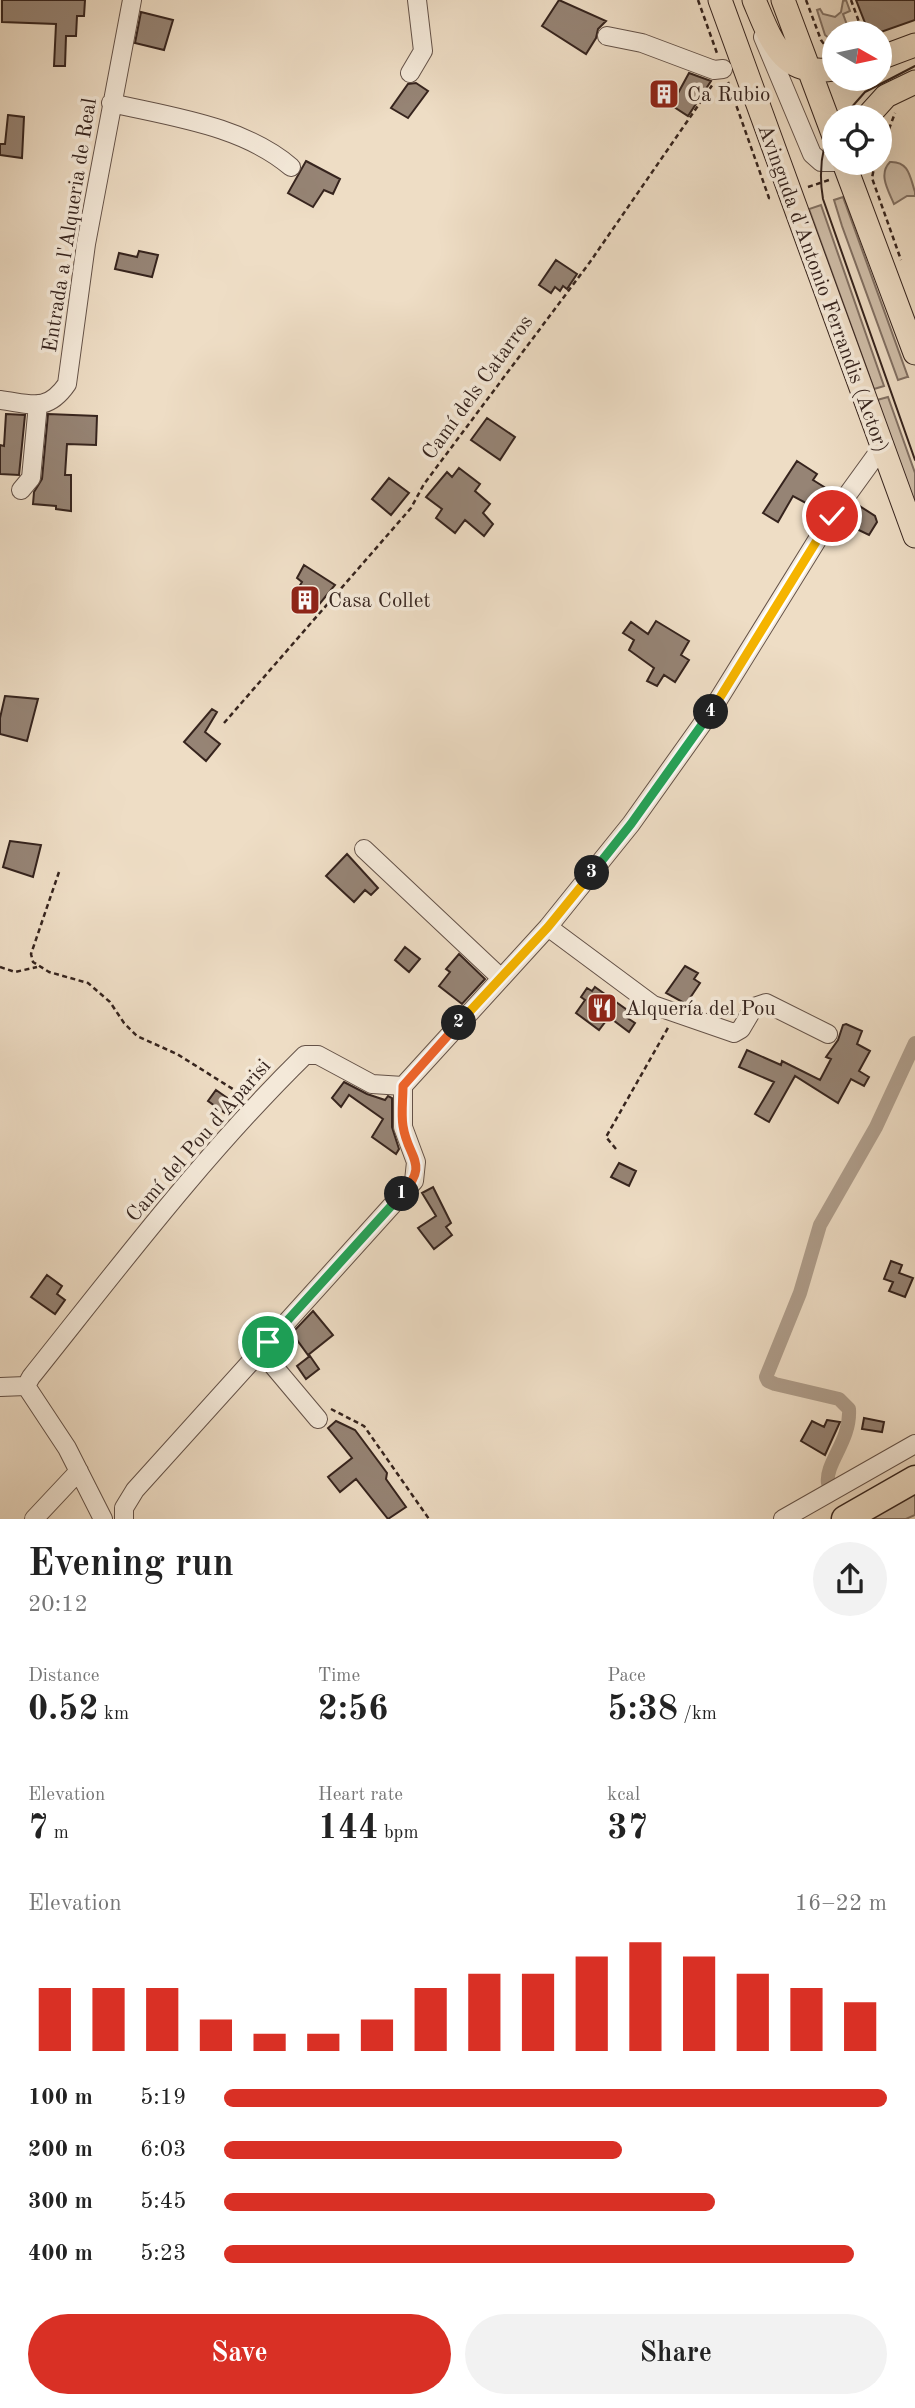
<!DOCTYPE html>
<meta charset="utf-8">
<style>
body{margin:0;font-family:"Old Standard TT",serif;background:#f2f2f2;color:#222;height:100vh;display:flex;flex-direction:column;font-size:26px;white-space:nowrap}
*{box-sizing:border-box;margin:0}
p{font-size:23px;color:#767676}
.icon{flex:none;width:38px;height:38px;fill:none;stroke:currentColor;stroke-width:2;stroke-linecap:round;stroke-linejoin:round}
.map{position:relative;height:1519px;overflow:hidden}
.panel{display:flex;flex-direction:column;background:#fff;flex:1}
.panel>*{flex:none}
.needle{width:46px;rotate:99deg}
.tools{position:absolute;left:822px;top:21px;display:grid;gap:14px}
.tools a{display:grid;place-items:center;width:70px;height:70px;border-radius:50%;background:#fff;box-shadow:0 7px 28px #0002;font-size:35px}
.pin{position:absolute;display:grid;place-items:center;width:60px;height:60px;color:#fff;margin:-30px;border:4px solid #fff;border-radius:50%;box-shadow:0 2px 7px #0007}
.km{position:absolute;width:35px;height:35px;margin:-18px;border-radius:50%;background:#222;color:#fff;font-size:19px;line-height:35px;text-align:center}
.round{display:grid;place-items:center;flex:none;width:74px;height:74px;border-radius:37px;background:#f2f2f2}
.summary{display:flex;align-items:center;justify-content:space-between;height:119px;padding:0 28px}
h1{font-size:38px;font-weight:600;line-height:52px}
.figures{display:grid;grid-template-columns:repeat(3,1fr);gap:10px;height:119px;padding:7px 28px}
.figures div{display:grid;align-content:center}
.figures b{font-size:35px;font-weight:600}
.figures small{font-size:19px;font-weight:400}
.figures p{font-size:19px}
.chart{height:196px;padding:14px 28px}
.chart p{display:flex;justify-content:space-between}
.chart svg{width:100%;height:126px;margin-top:7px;stroke:#d93025;stroke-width:6}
.cta{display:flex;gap:14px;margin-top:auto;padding:14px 28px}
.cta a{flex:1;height:80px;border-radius:42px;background:#d93025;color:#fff;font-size:28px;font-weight:600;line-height:80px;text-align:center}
.cta a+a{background:#f2f2f2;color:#222}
ul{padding:0 28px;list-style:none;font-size:23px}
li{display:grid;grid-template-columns:112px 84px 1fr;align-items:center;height:52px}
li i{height:18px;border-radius:9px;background:#d93025}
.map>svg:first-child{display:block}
.green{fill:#cfbea9;stroke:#827164;stroke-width:2}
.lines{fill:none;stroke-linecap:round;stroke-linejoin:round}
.canal{stroke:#af9e8c;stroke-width:14}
.building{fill:#968475;stroke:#36241e;stroke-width:2}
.minor-casing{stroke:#645248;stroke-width:20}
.major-casing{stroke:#36241e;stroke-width:25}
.highway-casing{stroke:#36241e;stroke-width:29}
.path{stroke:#36241e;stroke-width:2.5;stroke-dasharray:5 3.5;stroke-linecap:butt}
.minor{stroke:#f4e9d9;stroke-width:18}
.major{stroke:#eeddc5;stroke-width:23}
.highway{stroke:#eeddc5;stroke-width:26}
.tram{stroke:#36241e;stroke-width:2}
.split-1-casing{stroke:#fff;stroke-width:14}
.split-2-casing{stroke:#fff;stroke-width:14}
.split-3-casing{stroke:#fff;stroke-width:14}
.split-4-casing{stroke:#fff;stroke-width:14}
.split-5-casing{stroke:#fff;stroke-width:14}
.split-1{stroke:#22a559;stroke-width:9}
.split-2{stroke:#f0652b;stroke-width:9}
.split-3{stroke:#f5b400;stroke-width:9}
.split-4{stroke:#22a559;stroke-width:9}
.split-5{stroke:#f5b400;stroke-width:9}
.labels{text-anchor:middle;stroke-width:7;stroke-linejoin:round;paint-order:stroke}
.poi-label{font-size:21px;fill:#36241e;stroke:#f4e9d9;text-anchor:start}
.street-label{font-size:21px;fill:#36241e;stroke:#f4e9d9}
</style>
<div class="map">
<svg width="915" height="1519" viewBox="0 0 915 1519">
<rect width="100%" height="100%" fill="#eeddc5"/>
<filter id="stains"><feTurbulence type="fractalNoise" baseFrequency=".00286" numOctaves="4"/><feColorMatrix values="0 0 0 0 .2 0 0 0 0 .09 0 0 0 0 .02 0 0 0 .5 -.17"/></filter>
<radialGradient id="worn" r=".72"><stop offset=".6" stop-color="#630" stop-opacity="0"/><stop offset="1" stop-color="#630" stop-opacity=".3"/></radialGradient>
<!-- green -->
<path class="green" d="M 846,0 L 850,11 L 843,14 L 850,33 L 835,33 L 835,43 L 825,35 L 817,10 L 820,9 L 823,14 L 835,17 L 841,12 L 843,1 Z
M 890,162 C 909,161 910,177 915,192 L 915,196 L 907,196 L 894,204 C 888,190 878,174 890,162 Z
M 843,197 L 908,377 L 907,377 L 898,380 L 842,226 L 834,200 Z
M 821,205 L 884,386 L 874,389 L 809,209 Z
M 888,397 L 915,473 L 915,505 L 877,400 Z
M 915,1488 L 915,1515 L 906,1519 L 862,1519 Z"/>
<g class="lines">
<!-- canal -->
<path class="canal" d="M 828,1483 C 825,1463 851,1441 849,1409 L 839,1399 L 775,1384 L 768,1381 L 766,1377 L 800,1293 L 820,1225 L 876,1127 L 915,1043"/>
</g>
<!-- building -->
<path class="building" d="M 2,0 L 85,0 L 84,16 L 77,16 L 76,36 L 66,36 L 65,66 L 54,66 L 56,24 L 2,22 Z
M 559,0 L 606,21 L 598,29 L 596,38 L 586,54 L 542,26 Z
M 856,0 L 915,0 L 915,20 L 878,33 L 869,33 Z
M 141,12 L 173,20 L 164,50 L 135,43 Z
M 689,73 L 711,81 L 688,116 L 651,92 L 657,82 L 677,95 Z
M 416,83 L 428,91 L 408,118 L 391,108 L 408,84 Z
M 8,115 L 24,117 L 22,158 L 0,155 L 0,144 L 5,144 Z
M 306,161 L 340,179 L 333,194 L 324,190 L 313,207 L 288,193 Z
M 139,251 L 158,255 L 152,277 L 115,269 L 119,253 L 137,257 Z
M 556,260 L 577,274 L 567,289 L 563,286 L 560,291 L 555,287 L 551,293 L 539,285 Z
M 6,414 L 25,415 L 19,475 L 0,474 L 0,445 L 4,446 Z
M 48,414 L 97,416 L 96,445 L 67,444 L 65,475 L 71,475 L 71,511 L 56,509 L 56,506 L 33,504 L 34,492 L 42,479 Z
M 487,418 L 515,437 L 500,460 L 471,440 Z
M 797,461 L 817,474 L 813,480 L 829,490 L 817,509 L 793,496 L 778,522 L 763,513 Z
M 459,468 L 480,484 L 475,491 L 490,504 L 483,513 L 493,524 L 484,536 L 465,520 L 455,533 L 436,518 L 442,509 L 426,497 L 447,472 L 452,477 Z
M 389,478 L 409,493 L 391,515 L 372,499 Z
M 855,503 L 875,516 L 877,522 L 869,535 L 842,522 Z
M 304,565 L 335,585 L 313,612 L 292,598 L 302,582 L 297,578 Z
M 656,621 L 689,641 L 681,655 L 689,660 L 675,682 L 664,675 L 657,686 L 647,681 L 654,668 L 629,650 L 634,640 L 623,633 L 631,622 L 648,634 Z
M 5,696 L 38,699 L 27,741 L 0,734 L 0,718 Z
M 212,709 L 217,712 L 205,732 L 220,744 L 206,761 L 184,742 Z
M 10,841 L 41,845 L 33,877 L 3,867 Z
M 347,854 L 378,888 L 371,895 L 365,890 L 354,902 L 326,876 Z
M 405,947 L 420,959 L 409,972 L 395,960 Z
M 459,954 L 485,979 L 462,1004 L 439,986 L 450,972 L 446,969 Z
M 685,966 L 698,973 L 694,979 L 700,983 L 686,1004 L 666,993 Z
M 595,987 L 630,1012 L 626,1017 L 635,1023 L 629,1032 L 609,1017 L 599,1030 L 576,1013 L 585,1000 L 581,997 L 587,988 L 592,991 Z
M 846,1024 L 862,1031 L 857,1044 L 870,1051 L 859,1071 L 869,1077 L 864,1086 L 851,1079 L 838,1103 L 795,1076 L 769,1122 L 755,1114 L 774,1082 L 739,1067 L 747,1050 L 781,1065 L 782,1061 L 820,1080 L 831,1059 L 826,1057 L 838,1040 L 843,1025 Z
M 344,1082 L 367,1094 L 385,1100 L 388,1096 L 392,1098 L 392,1127 L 399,1149 L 396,1154 L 372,1137 L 383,1119 L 349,1095 L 341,1107 L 332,1098 Z
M 216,1090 L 233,1102 L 225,1113 L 208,1101 Z
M 619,1163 L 636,1171 L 629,1186 L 611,1177 Z
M 433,1187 L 451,1223 L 446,1227 L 452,1235 L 434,1249 L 418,1228 L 436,1216 L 422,1193 Z
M 891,1261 L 902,1265 L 899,1273 L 913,1278 L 905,1297 L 889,1291 L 893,1282 L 884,1279 Z
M 47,1275 L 62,1286 L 57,1294 L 65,1300 L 55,1314 L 31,1297 Z
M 313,1311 L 333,1335 L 308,1355 L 292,1333 Z
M 310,1356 L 319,1369 L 306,1379 L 297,1366 Z
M 864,1418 L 884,1422 L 882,1432 L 862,1429 Z
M 827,1420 L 840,1422 L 825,1455 L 801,1441 L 812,1421 L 824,1427 Z
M 336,1421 L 355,1430 L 387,1473 L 386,1479 L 406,1507 L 388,1519 L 356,1479 L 340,1492 L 328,1477 L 352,1458 L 328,1428 Z"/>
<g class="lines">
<!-- minor casing -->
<g class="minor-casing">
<path id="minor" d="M 607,36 L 642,43 L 714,70 L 723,69
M 763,37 L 812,154 L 821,162 L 835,162
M 410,73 L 423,51 L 417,0
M 111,103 C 172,117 243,126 291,167
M 0,400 C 31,404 47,413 67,384 L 86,244 L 132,0
M 21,490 L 31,478 L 38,404
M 364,849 L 501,978
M 548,927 L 653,1005 L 734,1033 L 741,1029 L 754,1007 L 766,1003 L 828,1034
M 260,1350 L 318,1419
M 0,1387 L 26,1386
M 34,1519 L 79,1471
M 103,1519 L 67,1448 L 26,1386 L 31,1377 C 119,1267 204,1154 305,1055 L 318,1055 L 372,1084 L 403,1086 L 548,927 L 631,824 L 710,713 L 832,516 L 882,447
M 124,1519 L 124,1508 L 135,1490 L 414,1181 L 416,1162 L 403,1127 L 403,1086
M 783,1519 L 915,1444"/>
</g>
<!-- major casing -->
<g class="major-casing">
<path id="major" d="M 720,0 L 915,536
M 754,0 C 771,40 782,78 835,69
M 783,0 L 835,139
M 880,58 L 915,45
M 867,117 L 886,96 L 915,82
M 844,163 L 915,353"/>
</g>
<!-- highway casing -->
<g class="highway-casing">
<path id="highway" d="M 845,1519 L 915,1479"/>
</g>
<!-- path -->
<path class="path" d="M 698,0 L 718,56
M 806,0 L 821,40 L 829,51
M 851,0 L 863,33
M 728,82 L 769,198 L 773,199
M 880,153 L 895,113
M 875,163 L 872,178 L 901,260
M 864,166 L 872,167
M 808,187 L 832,179
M 224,723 L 411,508 L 424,484 L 590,262 L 713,84
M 59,872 L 31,954 L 33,962 L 49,972 L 88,983 L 110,1002 L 124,1023 L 137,1036 L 177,1054 L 244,1096
M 0,967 L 15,972 L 37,967
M 616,1149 L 606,1137 L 669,1026
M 331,1409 L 364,1426 L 429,1519"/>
<!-- minor -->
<use href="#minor" class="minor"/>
<!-- major -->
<use href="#major" class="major"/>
<!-- highway -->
<use href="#highway" class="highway"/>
<!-- tram -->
<path class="tram" d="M 835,117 C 822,143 818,170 823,199 L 915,460
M 843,117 L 865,92 L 915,66"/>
</g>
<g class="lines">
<!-- split-1 casing -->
<g class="split-1-casing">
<path id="split-1" d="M 268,1342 L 402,1194"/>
</g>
<!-- split-2 casing -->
<g class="split-2-casing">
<path id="split-2" d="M 402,1194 C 430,1163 408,1159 403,1126 C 401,1114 403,1099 403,1086 L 459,1023"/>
</g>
<!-- split-3 casing -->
<g class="split-3-casing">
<path id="split-3" d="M 459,1023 L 548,927 L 592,873"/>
</g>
<!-- split-4 casing -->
<g class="split-4-casing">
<path id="split-4" d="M 592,873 L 631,824 L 711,712"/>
</g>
<!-- split-5 casing -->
<g class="split-5-casing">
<path id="split-5" d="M 711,712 L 832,516"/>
</g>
<!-- split-1 -->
<use href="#split-1" class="split-1"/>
<!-- split-2 -->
<use href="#split-2" class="split-2"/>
<!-- split-3 -->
<use href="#split-3" class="split-3"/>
<!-- split-4 -->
<use href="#split-4" class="split-4"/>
<!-- split-5 -->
<use href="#split-5" class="split-5"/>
</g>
<!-- icons -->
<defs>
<g id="building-square" transform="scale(1.575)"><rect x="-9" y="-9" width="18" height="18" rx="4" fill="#8f2418" stroke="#f4e9d9"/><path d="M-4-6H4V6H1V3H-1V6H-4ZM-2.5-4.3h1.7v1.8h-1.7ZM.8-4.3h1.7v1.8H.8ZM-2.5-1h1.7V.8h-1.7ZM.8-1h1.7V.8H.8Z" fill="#fff"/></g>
<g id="restaurant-square" transform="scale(1.575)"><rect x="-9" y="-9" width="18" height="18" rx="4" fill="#8f2418" stroke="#f4e9d9"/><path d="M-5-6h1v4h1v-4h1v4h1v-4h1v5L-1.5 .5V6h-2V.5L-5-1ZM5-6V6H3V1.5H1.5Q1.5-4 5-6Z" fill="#fff"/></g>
</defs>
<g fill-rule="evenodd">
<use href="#building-square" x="664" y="94"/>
<use href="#building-square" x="305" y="600"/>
<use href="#restaurant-square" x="602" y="1008"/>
</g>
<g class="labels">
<!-- poi labels -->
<g class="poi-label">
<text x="687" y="101">Ca Rubio</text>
<text x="328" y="607">Casa Collet</text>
<text x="625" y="1015">Alquería del Pou</text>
</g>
<!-- street labels -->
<g class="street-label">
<text transform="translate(69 225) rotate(-81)" y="7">Entrada a l'Alqueria de Real</text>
<text transform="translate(824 288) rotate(70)" y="7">Avinguda d'Antonio Ferrandis (Actor)</text>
<text transform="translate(477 387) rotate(-54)" y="7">Camí dels Catarros</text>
<text transform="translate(198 1140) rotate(-49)" y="7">Camí del Pou d'Aparisi</text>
</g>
</g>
<rect width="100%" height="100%" filter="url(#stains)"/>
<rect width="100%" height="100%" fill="url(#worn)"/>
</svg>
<div class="tools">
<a><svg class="needle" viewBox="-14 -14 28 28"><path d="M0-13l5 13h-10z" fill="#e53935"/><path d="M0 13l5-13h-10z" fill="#767676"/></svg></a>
<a><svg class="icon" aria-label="locate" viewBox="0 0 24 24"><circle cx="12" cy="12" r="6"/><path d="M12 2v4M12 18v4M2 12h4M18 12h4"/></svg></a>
</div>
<div class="pin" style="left:268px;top:1342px;background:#1e9e55"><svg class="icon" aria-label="arrive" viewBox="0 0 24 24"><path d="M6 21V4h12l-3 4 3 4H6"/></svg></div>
<div class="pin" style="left:832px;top:516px;background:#d93025"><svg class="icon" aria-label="check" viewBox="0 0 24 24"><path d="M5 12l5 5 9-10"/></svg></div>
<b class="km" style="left:402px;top:1194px">1</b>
<b class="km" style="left:459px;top:1023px">2</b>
<b class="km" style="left:592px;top:873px">3</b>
<b class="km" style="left:711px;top:712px">4</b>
</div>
<section class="panel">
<div class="summary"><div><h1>Evening run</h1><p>20:12</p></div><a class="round"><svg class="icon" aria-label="share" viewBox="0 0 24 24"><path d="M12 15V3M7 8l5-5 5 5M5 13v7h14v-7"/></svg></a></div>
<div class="figures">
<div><p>Distance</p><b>0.52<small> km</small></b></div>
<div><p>Time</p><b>2:56</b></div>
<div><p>Pace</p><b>5:38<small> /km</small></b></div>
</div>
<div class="figures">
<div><p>Elevation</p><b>7<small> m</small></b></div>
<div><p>Heart rate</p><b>144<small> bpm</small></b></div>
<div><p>kcal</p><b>37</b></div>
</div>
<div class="chart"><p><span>Elevation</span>16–22 m</p>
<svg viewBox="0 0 160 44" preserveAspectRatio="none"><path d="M5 44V22M15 44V22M25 44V22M35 44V33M45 44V38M55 44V38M65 44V33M75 44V22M85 44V17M95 44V17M105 44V11M115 44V6M125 44V11M135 44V17M145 44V22M155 44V27"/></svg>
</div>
<ul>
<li><b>100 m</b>5:19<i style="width:100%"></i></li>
<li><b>200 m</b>6:03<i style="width:60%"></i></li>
<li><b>300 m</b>5:45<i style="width:74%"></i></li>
<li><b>400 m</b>5:23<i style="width:95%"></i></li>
</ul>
<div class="cta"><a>Save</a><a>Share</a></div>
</section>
